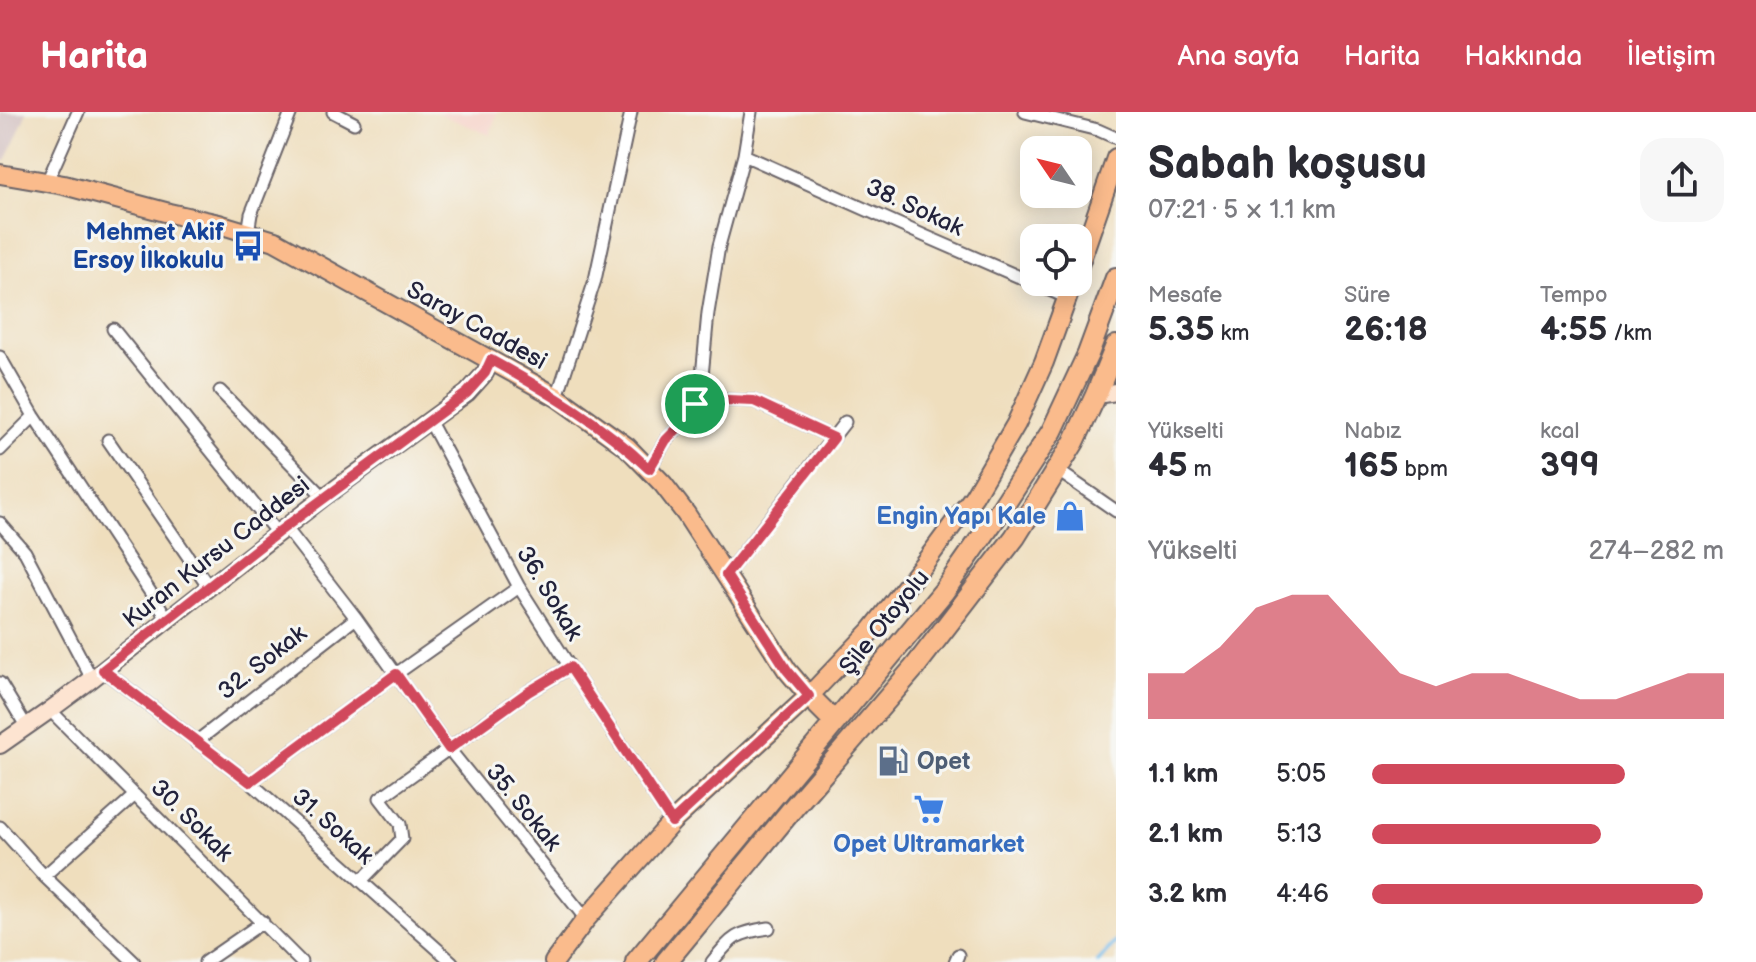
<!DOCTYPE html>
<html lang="tr">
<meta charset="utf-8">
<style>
body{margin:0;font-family:"Balsamiq Sans",sans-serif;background:#f7f7f7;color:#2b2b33;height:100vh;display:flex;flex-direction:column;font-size:30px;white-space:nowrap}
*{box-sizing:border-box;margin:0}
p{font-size:26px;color:#7c7c81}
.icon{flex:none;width:44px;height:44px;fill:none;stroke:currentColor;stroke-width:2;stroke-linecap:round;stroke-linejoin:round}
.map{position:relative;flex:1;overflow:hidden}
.panel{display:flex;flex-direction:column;background:#fff;width:640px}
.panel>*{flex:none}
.needle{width:52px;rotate:305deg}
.tools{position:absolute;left:1020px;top:24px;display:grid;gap:16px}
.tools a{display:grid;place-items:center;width:72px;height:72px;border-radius:16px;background:#fff;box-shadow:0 4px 20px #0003;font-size:40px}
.pin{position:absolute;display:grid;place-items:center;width:68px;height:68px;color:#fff;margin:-34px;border:4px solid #fff;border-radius:50%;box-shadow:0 2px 8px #0007}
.round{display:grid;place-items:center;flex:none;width:84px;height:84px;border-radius:24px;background:#f7f7f7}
.summary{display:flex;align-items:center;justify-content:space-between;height:136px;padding:0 32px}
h1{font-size:44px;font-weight:700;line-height:60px}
.stats{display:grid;grid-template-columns:repeat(3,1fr);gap:12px;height:136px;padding:8px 32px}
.stats div{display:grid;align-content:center}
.stats b{font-size:34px;font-weight:700}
.stats small{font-size:22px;font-weight:400}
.stats p{font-size:22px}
.chart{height:224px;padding:16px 32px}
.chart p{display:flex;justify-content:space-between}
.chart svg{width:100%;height:144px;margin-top:8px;fill:#d1495b;opacity:.7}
ul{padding:0 32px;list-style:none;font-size:26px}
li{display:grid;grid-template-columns:128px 96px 1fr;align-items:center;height:60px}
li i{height:20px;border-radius:10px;background:#d1495b}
header{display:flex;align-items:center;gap:48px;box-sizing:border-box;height:112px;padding:0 40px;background:#d1495b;color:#fff}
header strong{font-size:38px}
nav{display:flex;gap:44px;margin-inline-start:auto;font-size:28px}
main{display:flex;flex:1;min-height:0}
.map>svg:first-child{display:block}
.built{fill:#f7d1c7}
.industrial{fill:#d2bfc0}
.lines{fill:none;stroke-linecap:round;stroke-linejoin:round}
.stream{stroke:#77bfef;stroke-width:4}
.street-casing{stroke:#6a6468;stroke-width:15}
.secondary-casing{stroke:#6a6468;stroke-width:20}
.primary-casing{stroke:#6a6468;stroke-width:22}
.highway-casing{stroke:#6a6468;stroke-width:24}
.street{stroke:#fff;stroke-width:11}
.secondary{stroke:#fde4d1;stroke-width:16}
.primary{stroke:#fabb8c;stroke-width:18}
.highway{stroke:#fabb8c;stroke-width:20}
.route-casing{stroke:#fff;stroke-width:16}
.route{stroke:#d1495b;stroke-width:10}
.labels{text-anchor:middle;stroke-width:6;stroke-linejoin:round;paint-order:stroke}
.street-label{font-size:24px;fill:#22223b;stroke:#f6f6f2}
.transit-label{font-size:24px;font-weight:bold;fill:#164399;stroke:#f6f6f2;text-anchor:end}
.shop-label{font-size:24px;font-weight:bold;fill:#366cbe;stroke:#f6f6f2;text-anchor:end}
.service-label{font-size:24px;font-weight:bold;fill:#4e5e75;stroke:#f6f6f2;text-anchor:start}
</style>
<header>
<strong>Harita</strong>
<nav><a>Ana sayfa</a><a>Harita</a><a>Hakkında</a><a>İletişim</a></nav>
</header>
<main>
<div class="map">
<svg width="1116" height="850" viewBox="0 0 1116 850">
<rect width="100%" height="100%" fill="#f6f6f2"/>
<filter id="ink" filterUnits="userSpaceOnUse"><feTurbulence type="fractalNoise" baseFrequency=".0125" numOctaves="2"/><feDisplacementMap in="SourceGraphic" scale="16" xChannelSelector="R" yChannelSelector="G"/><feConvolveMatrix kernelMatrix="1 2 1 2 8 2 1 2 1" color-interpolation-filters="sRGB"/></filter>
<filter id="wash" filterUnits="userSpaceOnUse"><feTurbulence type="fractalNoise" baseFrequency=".006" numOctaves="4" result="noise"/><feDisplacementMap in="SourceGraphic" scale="32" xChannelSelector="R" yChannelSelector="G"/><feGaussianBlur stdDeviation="1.8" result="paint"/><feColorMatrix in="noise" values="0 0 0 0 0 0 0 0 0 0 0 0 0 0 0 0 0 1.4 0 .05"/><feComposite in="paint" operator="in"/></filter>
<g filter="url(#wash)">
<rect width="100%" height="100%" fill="#efdebd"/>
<!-- built -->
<path class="built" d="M 435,0 L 497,0 L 490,23 Z"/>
<!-- industrial -->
<path class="industrial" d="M 0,0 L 27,0 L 6,49 L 0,48 Z"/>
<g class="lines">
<!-- stream -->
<path class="stream" d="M 1098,850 L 1116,829"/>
</g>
</g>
<g filter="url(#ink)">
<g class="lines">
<!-- street casing -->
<g class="street-casing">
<path id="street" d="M 333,0 L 354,11
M 1025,0 L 1098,18 L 1116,26
M 744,43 L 925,124 L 1068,186
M 47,70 L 78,0
M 248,121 L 251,102 L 291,0
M 113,217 L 277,421
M 0,245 L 34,304 L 168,507
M 220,279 L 324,385
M 557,285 L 595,168 L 631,0
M 695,292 L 728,288 L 754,289 L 834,326
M 429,308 L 519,475 L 570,555 L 672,710
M 108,328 L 209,475
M 0,338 L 34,304
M 649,357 L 666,328 L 682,312 L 695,292 L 701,275 L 708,201 L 719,134 L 744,43 L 751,0
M 1057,358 L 1116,399
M 0,411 L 25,440 L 92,567
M 286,416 L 356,506 L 449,637 L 586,807
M 726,463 L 845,310
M 103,558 L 250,670 L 452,850
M 0,571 L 26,614
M 50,598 L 301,850
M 196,630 L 356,506
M 250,670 L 396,562 L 519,475
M 0,715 L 44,764 L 134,850
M 44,764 L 135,683
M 361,769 L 402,727 L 400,712 L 380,686 L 528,580 L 570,555
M 205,850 L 263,810
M 712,850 C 733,824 736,821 769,816
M 955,850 L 958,843"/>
</g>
<!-- secondary casing -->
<g class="secondary-casing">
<path id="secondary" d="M 1096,283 L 1116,280
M 0,633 L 50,598 L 92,567 L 324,385 L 467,281 L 485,261 L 491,248"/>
</g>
<!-- primary casing -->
<g class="primary-casing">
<path id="primary" d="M 0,62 L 64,73 L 169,101 L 219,112 L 275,129 L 557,285 L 627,335 L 663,372 L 686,402 L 787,558 L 809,584
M 1078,156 L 1116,46
M 554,850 L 586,807 L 672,710 L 809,584 L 871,519 L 929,445 L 974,384 L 1016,312 L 1044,250 L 1073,170"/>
</g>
<!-- highway casing -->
<g class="highway-casing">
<path id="highway" d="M 809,584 L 835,610
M 636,850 L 944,479 L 998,402 L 1052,319 L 1088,242 L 1116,166
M 666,850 L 794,695 L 914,556 L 1015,425 L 1074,330 L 1096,283 L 1116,234"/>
</g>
<!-- street -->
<use href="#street" class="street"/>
<!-- secondary -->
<use href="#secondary" class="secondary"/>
<!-- primary -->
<use href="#primary" class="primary"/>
<!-- highway -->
<use href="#highway" class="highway"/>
</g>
</g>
<g class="lines" filter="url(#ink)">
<!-- route casing -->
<g class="route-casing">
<path id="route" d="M 491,248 C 547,279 603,312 649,357 L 666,328 L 682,312 L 695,292 L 728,288 L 754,289 L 834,326 L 726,463 L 787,558 L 809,584 L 672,710 L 570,555 L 528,580 L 449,637 L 396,562 L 250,670 L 103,558 L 277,421 L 467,281 L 485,261 Z"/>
</g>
<!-- route -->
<use href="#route" class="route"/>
</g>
<!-- icons -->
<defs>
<g id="bus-bare" transform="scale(2.4)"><path d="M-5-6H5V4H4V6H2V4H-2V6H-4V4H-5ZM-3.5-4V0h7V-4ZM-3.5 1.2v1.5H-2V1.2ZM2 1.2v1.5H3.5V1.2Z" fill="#1a4fb4" stroke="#f6f6f2" stroke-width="2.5" paint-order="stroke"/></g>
<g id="shop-bare" transform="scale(2.4)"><path d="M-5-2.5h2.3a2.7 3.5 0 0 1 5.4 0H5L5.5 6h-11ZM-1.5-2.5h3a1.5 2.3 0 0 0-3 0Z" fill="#3f7fe0" stroke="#f6f6f2" stroke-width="2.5" paint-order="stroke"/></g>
<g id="fuel-bare" transform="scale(2.4)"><path d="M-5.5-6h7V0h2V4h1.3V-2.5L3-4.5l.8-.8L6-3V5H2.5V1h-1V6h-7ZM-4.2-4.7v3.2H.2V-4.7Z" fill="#5c6f8a" stroke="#f6f6f2" stroke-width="2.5" paint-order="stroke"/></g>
<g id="supermarket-bare" transform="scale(2.4)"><path d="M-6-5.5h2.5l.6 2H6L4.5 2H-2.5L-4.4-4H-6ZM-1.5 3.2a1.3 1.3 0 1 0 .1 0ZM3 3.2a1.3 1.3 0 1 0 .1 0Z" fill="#3f7fe0" stroke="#f6f6f2" stroke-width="2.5" paint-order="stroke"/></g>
</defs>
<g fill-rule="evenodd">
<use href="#bus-bare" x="248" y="134"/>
<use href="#shop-bare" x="1070" y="404"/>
<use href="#fuel-bare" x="893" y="649"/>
<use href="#supermarket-bare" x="929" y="697"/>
</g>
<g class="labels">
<!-- street labels -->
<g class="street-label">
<text transform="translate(915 95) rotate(25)" y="8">38. Sokak</text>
<text transform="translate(477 213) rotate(29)" y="8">Saray Caddesi</text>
<text transform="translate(216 440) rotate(-38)" y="8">Kuran Kursu Caddesi</text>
<text transform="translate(550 481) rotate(59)" y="8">36. Sokak</text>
<text transform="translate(884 510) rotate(-51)" y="8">Şile Otoyolu</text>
<text transform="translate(262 550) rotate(-38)" y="8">32. Sokak</text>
<text transform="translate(524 695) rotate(51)" y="8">35. Sokak</text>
<text transform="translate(192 708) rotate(45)" y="8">30. Sokak</text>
<text transform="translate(333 714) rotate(42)" y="8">31. Sokak</text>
</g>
<!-- transit labels -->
<g class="transit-label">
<text x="224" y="128">Mehmet Akif<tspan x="224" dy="28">Ersoy İlkokulu</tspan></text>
</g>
<!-- shop labels -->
<g class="shop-label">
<text x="1046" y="412">Engin Yapı Kale</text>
<text x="929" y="740" text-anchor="middle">Opet Ultramarket</text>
</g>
<!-- service labels -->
<g class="service-label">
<text x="917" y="657">Opet</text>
</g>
</g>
</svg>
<div class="tools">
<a><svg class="needle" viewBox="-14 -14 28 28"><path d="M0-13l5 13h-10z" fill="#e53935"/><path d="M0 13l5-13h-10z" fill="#7c7c81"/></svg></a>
<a><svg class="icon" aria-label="locate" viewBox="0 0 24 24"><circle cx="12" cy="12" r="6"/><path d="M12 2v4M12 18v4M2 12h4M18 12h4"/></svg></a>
</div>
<div class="pin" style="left:695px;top:292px;background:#1e9e55"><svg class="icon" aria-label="arrive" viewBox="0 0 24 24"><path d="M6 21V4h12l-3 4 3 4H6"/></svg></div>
</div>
<section class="panel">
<div class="summary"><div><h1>Sabah koşusu</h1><p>07:21 · 5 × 1.1 km</p></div><a class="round"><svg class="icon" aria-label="share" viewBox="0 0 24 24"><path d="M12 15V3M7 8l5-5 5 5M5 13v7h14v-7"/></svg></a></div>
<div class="stats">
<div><p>Mesafe</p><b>5.35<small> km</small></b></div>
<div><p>Süre</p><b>26:18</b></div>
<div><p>Tempo</p><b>4:55<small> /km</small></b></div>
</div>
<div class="stats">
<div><p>Yükselti</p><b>45<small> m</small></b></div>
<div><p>Nabız</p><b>165<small> bpm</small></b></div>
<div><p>kcal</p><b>399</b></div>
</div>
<div class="chart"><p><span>Yükselti</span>274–282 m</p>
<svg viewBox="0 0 160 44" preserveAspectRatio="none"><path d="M0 44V30L10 30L20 22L30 10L40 6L50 6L60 18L70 30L80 34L90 30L100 30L110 34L120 38L130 38L140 34L150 30L160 30V44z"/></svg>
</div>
<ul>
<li><b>1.1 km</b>5:05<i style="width:72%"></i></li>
<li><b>2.1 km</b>5:13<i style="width:65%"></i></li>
<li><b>3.2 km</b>4:46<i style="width:94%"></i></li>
</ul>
</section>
</main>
